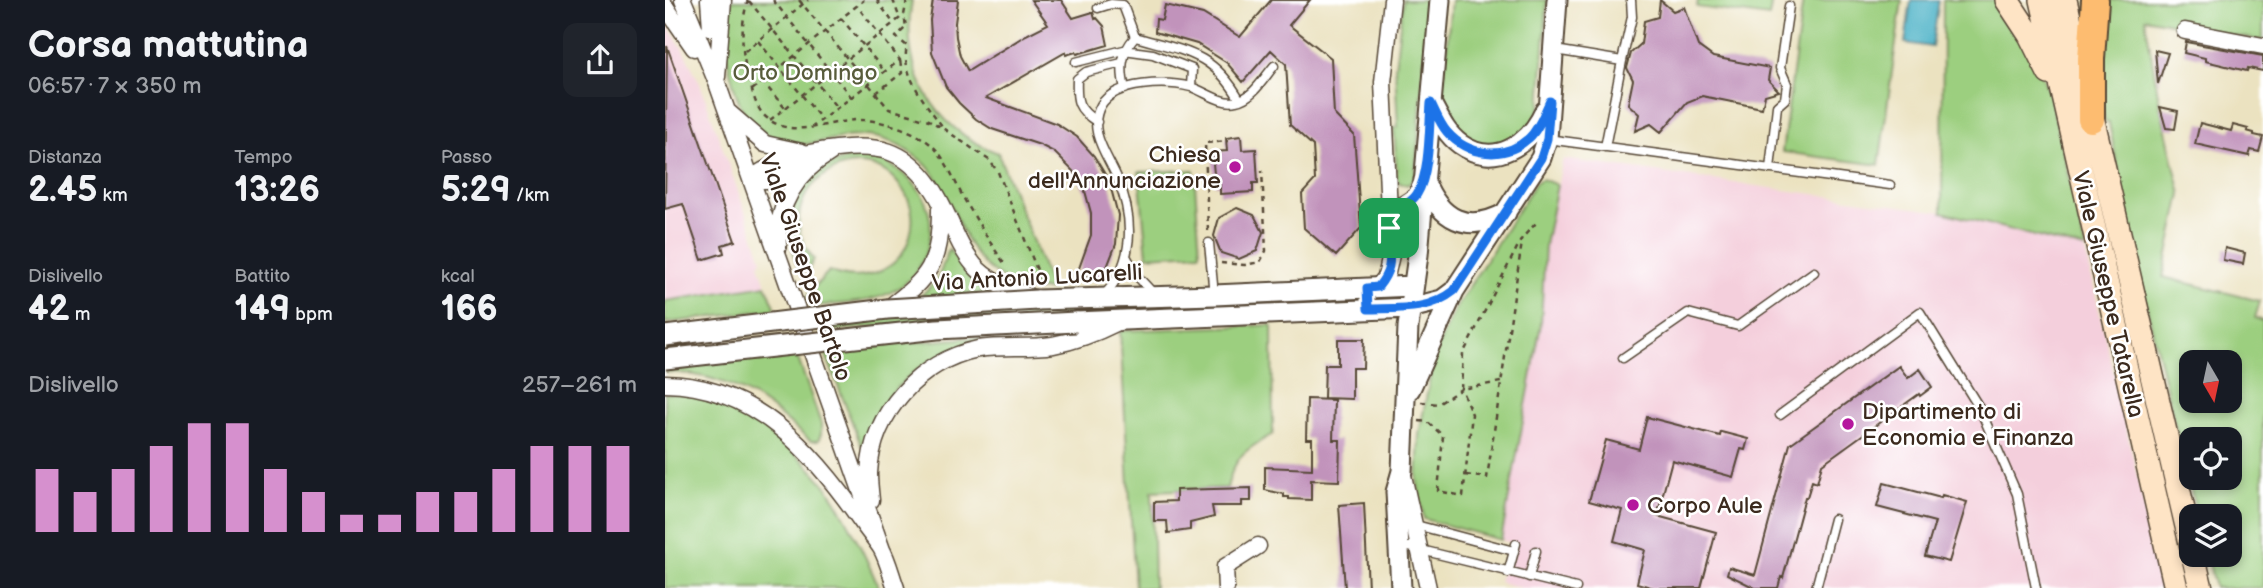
<!DOCTYPE html>
<html lang="it">
<meta charset="utf-8">
<style>
body{margin:0;font-family:"Balsamiq Sans",sans-serif;background:#20242c;color:#f1f3f6;height:100vh;display:flex;flex-direction:column;font-size:26px;white-space:nowrap}
*{box-sizing:border-box;margin:0}
p{font-size:23px;color:#9ea1a6}
.icon{flex:none;width:38px;height:38px;fill:none;stroke:currentColor;stroke-width:2;stroke-linecap:round;stroke-linejoin:round}
.map{position:relative;flex:1;overflow:hidden}
.details{display:flex;flex-direction:column;background:#171b24;width:665px}
.details>*{flex:none}
.needle{width:46px;rotate:171deg}
.buttons{position:absolute;left:1514px;top:350px;display:grid;gap:14px}
.buttons a{display:grid;place-items:center;width:63px;height:63px;border-radius:14px;background:#171b24;box-shadow:0 4px 10px #0003;font-size:35px}
.pin{position:absolute;display:grid;place-items:center;width:60px;height:60px;color:#fff;margin:-30px;border-radius:14px;box-shadow:0 4px 10px #0006}
.round{display:grid;place-items:center;flex:none;width:74px;height:74px;border-radius:14px;background:#20242c}
.overview{display:flex;align-items:center;justify-content:space-between;height:119px;padding:0 28px}
h1{font-size:38px;font-weight:600;line-height:52px}
.metrics{display:grid;grid-template-columns:repeat(3,1fr);gap:10px;height:119px;padding:7px 28px}
.metrics div{display:grid;align-content:center}
.metrics b{font-size:35px;font-weight:600}
.metrics small{font-size:19px;font-weight:400}
.metrics p{font-size:19px}
.chart{height:196px;padding:14px 28px}
.chart p{display:flex;justify-content:space-between}
.chart svg{width:100%;height:126px;margin-top:7px;stroke:#d690ce;stroke-width:6}
main{display:flex;flex:1;min-height:0}
.map>svg:first-child{display:block}
.built{fill:#f4cfdc}
.green{fill:#9ccf7f;stroke:#6c7c4e;stroke-width:2;fill-rule:evenodd}
.water{fill:#48b1c6;stroke:#426e72;stroke-width:2}
.building{fill:#c193bb}
.lines{fill:none;stroke-linecap:round;stroke-linejoin:round}
.service-casing{stroke:#554636;stroke-width:11}
.minor-casing{stroke:#554636;stroke-width:19}
.tertiary-casing{stroke:#554636;stroke-width:23}
.secondary-casing{stroke:#554636;stroke-width:26}
.trunk-casing{stroke:#554636;stroke-width:30}
.path{stroke:#554636;stroke-width:2.5;stroke-dasharray:5 5;stroke-linecap:butt}
.service{stroke:#fff;stroke-width:8}
.minor{stroke:#fff;stroke-width:16}
.tertiary{stroke:#fff;stroke-width:19}
.secondary{stroke:#fee4c5;stroke-width:23}
.trunk{stroke:#fdbc6f;stroke-width:26}
.tertiary-bridge-casing{stroke:#554636;stroke-width:23;stroke-linecap:butt}
.tertiary-bridge{stroke:#fff;stroke-width:19}
.route-casing{stroke:#fff;stroke-width:14}
.route{stroke:#1a73e8;stroke-width:9}
.poi-dot{fill:#b5179e;stroke:#fff;stroke-width:2.5}
.labels{text-anchor:middle;stroke-width:5;stroke-linejoin:round;paint-order:stroke}
.park-label{font-size:23px;fill:#585c3b;stroke:#fff}
.poi-label{font-size:23px;fill:#3b2a1e;stroke:#fff;text-anchor:start}
.street-label{font-size:23px;fill:#3b2a1e;stroke:#fff}
</style>
<main>
<section class="details">
<div class="overview"><div><h1>Corsa mattutina</h1><p>06:57 · 7 × 350 m</p></div><a class="round"><svg class="icon" aria-label="share" viewBox="0 0 24 24"><path d="M12 15V3M7 8l5-5 5 5M5 13v7h14v-7"/></svg></a></div>
<div class="metrics">
<div><p>Distanza</p><b>2.45<small> km</small></b></div>
<div><p>Tempo</p><b>13:26</b></div>
<div><p>Passo</p><b>5:29<small> /km</small></b></div>
</div>
<div class="metrics">
<div><p>Dislivello</p><b>42<small> m</small></b></div>
<div><p>Battito</p><b>149<small> bpm</small></b></div>
<div><p>kcal</p><b>166</b></div>
</div>
<div class="chart"><p><span>Dislivello</span>257–261 m</p>
<svg viewBox="0 0 160 44" preserveAspectRatio="none"><path d="M5 44V22M15 44V30M25 44V22M35 44V14M45 44V6M55 44V6M65 44V22M75 44V30M85 44V38M95 44V38M105 44V30M115 44V30M125 44V22M135 44V14M145 44V14M155 44V14"/></svg>
</div>
</section>
<div class="map">
<svg width="1598" height="588" viewBox="0 0 1598 588">
<rect width="100%" height="100%" fill="#fff"/>
<filter id="ink" filterUnits="userSpaceOnUse"><feTurbulence type="fractalNoise" baseFrequency=".0143" numOctaves="2"/><feDisplacementMap in="SourceGraphic" scale="14" xChannelSelector="R" yChannelSelector="G"/><feConvolveMatrix kernelMatrix="1 2 1 2 8 2 1 2 1" color-interpolation-filters="sRGB"/></filter>
<filter id="wash" filterUnits="userSpaceOnUse"><feTurbulence type="fractalNoise" baseFrequency=".00686" numOctaves="4" result="noise"/><feDisplacementMap in="SourceGraphic" scale="28" xChannelSelector="R" yChannelSelector="G"/><feGaussianBlur stdDeviation="1.57" result="paint"/><feColorMatrix in="noise" values="0 0 0 0 0 0 0 0 0 0 0 0 0 0 0 0 0 1.4 0 .05"/><feComposite in="paint" operator="in"/></filter>
<g filter="url(#wash)">
<rect width="100%" height="100%" fill="#ebe2c0"/>
<!-- built -->
<path class="built" d="M 0,22 L 17,48 L 34,81 L 97,259 L 94,264 L 101,285 L 0,301 Z
M 898,159 L 1277,212 L 1420,249 L 1498,588 L 857,588 L 834,582 L 846,543 L 836,540 L 876,324 L 880,245 Z"/>
<!-- green -->
<path class="green" d="M 67,0 L 247,0 C 235,69 267,128 333,153 L 387,290 C 328,287 310,262 288,210 C 281,193 272,174 257,161 C 244,151 227,140 210,137 C 187,133 164,141 142,144 C 135,145 128,143 121,141 C 88,134 76,114 68,83 C 60,55 57,28 67,0 Z
M 738,0 L 764,0 L 750,176 L 743,185 L 734,183 L 732,178 L 729,128 L 733,127 L 730,67 Z
M 786,0 L 882,0 L 875,109 L 864,131 L 825,148 L 794,137 L 777,106 Z
M 1033,0 L 1107,0 L 1104,17 L 1032,7 Z
M 1138,0 L 1237,0 L 1214,165 L 1117,152 Z
M 1278,0 L 1338,0 L 1376,73 L 1385,96 L 1420,249 L 1277,212 Z
M 1436,0 L 1598,0 L 1598,41 L 1480,18 L 1494,101 L 1516,194 L 1498,277 L 1595,301 L 1590,318 L 1598,321 L 1598,588 L 1550,588 L 1542,555 L 1564,555 L 1564,516 L 1532,516 L 1473,270 L 1444,123 L 1440,122 L 1434,88 ZM 1526,362 L 1564,362 L 1564,401 L 1526,401 ZM 1526,439 L 1564,439 L 1564,478 L 1526,478 Z
M 197,156 C 245,164 278,205 261,253 C 255,269 245,282 230,290 C 206,304 173,304 146,306 L 142,298 L 143,294 L 164,271 C 196,285 235,272 245,236 C 250,220 247,203 238,190 C 195,124 96,197 149,259 L 143,270 L 137,272 L 134,269 C 111,214 135,163 197,156 Z
M 529,170 L 535,253 L 482,256 L 474,172 Z
M 877,179 L 892,185 L 880,245 L 876,324 L 836,540 L 759,519 L 752,480 L 754,434 L 770,353 L 790,309 L 871,182 Z
M 284,249 L 304,277 L 324,293 L 255,297 L 273,278 Z
M 101,285 L 111,309 L 0,323 L 0,301 Z
M 696,296 L 695,301 L 523,309 L 523,302 Z
M 519,302 L 519,310 L 235,324 L 164,331 L 163,323 L 235,316 Z
M 607,325 L 608,434 C 581,449 569,456 562,488 L 487,491 L 489,588 L 470,588 L 455,331 Z
M 328,336 C 265,354 222,379 200,444 L 196,445 L 159,350 Z
M 131,353 L 156,424 L 156,434 L 153,441 L 146,441 C 131,430 118,417 103,406 C 73,384 37,373 0,372 L 0,369 Z
M 0,393 C 18,394 36,395 53,402 C 89,415 143,461 165,492 C 185,522 200,555 214,588 L 0,588 Z"/>
<!-- water -->
<path class="water" d="M 1246,0 L 1274,0 L 1267,47 L 1240,43 Z"/>
<g id="blocks">
<!-- building -->
<path class="building" d="M 268,0 L 293,0 L 290,23 L 291,37 L 295,56 L 303,71 L 361,35 L 383,24 L 366,0 L 396,0 L 408,18 L 428,12 L 430,19 L 432,18 L 439,26 L 443,45 L 412,54 L 411,52 L 401,55 L 401,52 L 321,98 L 392,124 L 412,137 L 429,156 L 444,181 L 453,215 L 451,244 L 437,280 L 434,278 L 432,282 L 413,271 L 426,235 L 426,213 L 420,191 L 408,171 L 389,152 L 375,145 L 327,129 L 311,119 L 294,103 L 281,87 L 267,52 L 265,20 Z
M 606,0 L 645,0 L 624,25 L 666,58 L 669,114 L 689,135 L 696,228 L 671,256 L 639,228 L 637,194 L 650,180 L 648,146 L 625,125 L 621,64 L 606,50 L 578,82 L 562,63 L 532,44 L 490,32 L 491,19 L 497,20 L 500,5 L 538,14 L 575,37 Z
M 995,0 L 1008,11 L 1019,7 L 1033,46 L 1048,57 L 1105,68 L 1103,80 L 1114,91 L 1100,95 L 1097,108 L 1037,96 L 1022,102 L 996,132 L 986,124 L 970,131 L 974,114 L 963,104 L 968,80 L 962,68 L 966,53 L 976,44 L 979,21 L 993,17 Z
M 1521,42 L 1598,56 L 1598,71 L 1583,68 L 1582,71 L 1540,61 L 1540,58 L 1519,53 Z
M 2,46 L 70,241 L 57,245 L 59,253 L 37,260 L 18,204 L 0,209 Z
M 1490,50 L 1503,53 L 1493,84 Z
M 1495,107 L 1513,111 L 1510,129 L 1501,128 Z
M 1535,123 L 1566,131 L 1568,125 L 1583,129 L 1582,131 L 1589,133 L 1589,135 L 1598,137 L 1594,152 L 1586,150 L 1584,156 L 1530,144 Z
M 576,136 L 577,150 L 591,149 L 593,183 L 588,183 L 588,192 L 555,194 L 555,185 L 550,185 L 547,152 L 562,151 L 561,138 Z
M 572,208 L 589,215 L 598,232 L 592,251 L 574,259 L 556,253 L 549,236 L 554,218 Z
M 1560,248 L 1580,253 L 1578,264 L 1558,260 Z
M 673,339 L 699,339 L 698,368 L 687,368 L 687,399 L 659,398 L 660,365 L 673,365 Z
M 1234,366 L 1243,378 L 1255,369 L 1267,387 L 1255,396 L 1254,394 L 1157,464 L 1152,483 L 1147,481 L 1142,497 L 1140,497 L 1118,578 L 1116,577 L 1113,588 L 1090,588 L 1062,574 L 1064,567 L 1090,575 L 1125,444 Z
M 642,399 L 669,400 L 668,440 L 675,440 L 674,481 L 646,480 L 646,500 L 624,499 L 624,497 L 619,497 L 619,494 L 600,490 L 600,467 L 647,469 L 647,439 L 641,439 Z
M 982,417 L 1055,436 L 1056,432 L 1083,439 L 1080,450 L 1076,449 L 1068,477 L 1007,460 L 992,516 L 1051,532 L 1036,588 L 989,588 L 972,583 L 980,550 L 949,541 L 957,510 L 924,501 L 941,440 L 974,449 Z
M 1219,483 L 1276,498 L 1277,495 L 1302,502 L 1284,562 L 1260,556 L 1270,522 L 1212,507 Z
M 586,488 L 586,501 L 577,501 L 577,506 L 547,506 L 549,517 L 525,523 L 525,530 L 503,533 L 502,521 L 489,521 L 489,502 L 511,501 L 511,490 Z
M 699,503 L 703,588 L 680,588 L 674,505 Z"/>
</g>
</g>
<g filter="url(#ink)">
<use href="#blocks" fill-opacity="0" stroke="#554636" stroke-width="2"/>
<g class="lines">
<!-- service casing -->
<g class="service-casing">
<path id="service" d="M 433,8 L 446,4 L 458,5 L 470,37
M 890,50 L 957,61 L 967,17 L 966,0
M 411,62 L 459,50 L 488,54 L 527,69 L 526,87
M 460,89 C 455,68 456,53 470,37 C 519,51 548,52 575,100
M 432,122 C 412,109 411,101 412,79 L 421,72 L 457,63
M 882,139 L 1225,185
M 940,147 L 957,61
M 1105,169 L 1112,106 L 1120,99 L 1122,84 L 1115,68 L 1124,6
M 544,243 L 549,295
M 461,256 L 473,277 L 488,293
M 439,295 C 470,263 469,218 453,180 C 444,157 421,131 436,105 C 451,81 502,81 526,87 C 539,91 557,105 571,101 C 588,98 598,79 609,66
M 958,358 L 1023,313 L 1073,326 L 1149,272
M 1115,415 L 1255,312 L 1315,409 L 1352,494 L 1371,588
M 747,524 L 849,551
M 734,550 L 744,547 L 911,588
M 843,573 L 851,544
M 864,577 L 871,551
M 1151,588 L 1169,519"/>
</g>
<!-- minor casing -->
<g class="minor-casing">
<path id="minor" d="M 18,0 L 52,83 L 217,550
M 44,0 L 46,28
M 0,6 L 29,48
M 1520,31 L 1598,46
M 52,77 L 58,0
M 63,112 L 100,144 L 137,152
M 86,178 C 116,159 136,153 171,149 C 213,144 239,149 265,185 C 283,208 289,241 309,265 C 324,283 349,290 370,299
M 86,178 C 109,183 119,179 140,169
M 725,226 L 734,207 L 751,196 L 758,181
M 113,246 C 111,205 132,172 166,152
M 713,287 L 721,277 L 726,255 L 718,82 L 727,0
M 222,309 C 265,277 275,264 275,209
M 0,384 C 91,385 149,453 197,522 C 203,531 210,539 216,548 C 223,560 226,575 231,588
M 737,471 L 763,588
M 206,500 C 205,491 204,482 204,473 C 207,413 255,361 313,349 C 338,345 363,349 388,345 C 410,341 433,332 453,322
M 561,588 L 560,567 L 593,546"/>
</g>
<!-- tertiary casing -->
<g class="tertiary-casing">
<path id="tertiary" d="M 766,103 C 774,118 781,134 795,144 C 830,169 865,144 880,111
M 759,180 C 775,220 802,234 841,213
M 372,300 L 549,295 L 748,286
M 411,322 L 745,308 L 777,300 L 789,291
M 745,389 L 789,291 L 876,158 L 882,139 L 892,0
M 736,588 L 731,492 L 737,471 L 743,327 L 753,255 L 775,0"/>
</g>
<!-- secondary casing -->
<g class="secondary-casing">
<path id="secondary" d="M 1342,0 L 1365,35 L 1384,73
M 1377,0 L 1511,588
M 1400,0 L 1526,544
M 1528,555 L 1536,588"/>
</g>
<!-- trunk casing -->
<g class="trunk-casing">
<path id="trunk" d="M 1426,119 L 1426,59 L 1430,0"/>
</g>
<!-- path -->
<path class="path" d="M 83,0 C 75,24 76,56 84,79 C 88,93 90,108 102,118 C 127,139 162,122 190,120 C 212,119 239,127 257,138 C 281,152 288,181 302,204 C 314,224 325,243 339,263
M 108,0 L 187,98
M 134,0 L 224,109 L 264,120 L 279,129 L 324,160 L 333,172 L 378,285
M 212,0 L 229,24
M 228,0 L 235,19
M 242,0 L 239,15 L 241,27 L 231,37 L 242,46 C 235,74 262,105 277,126
M 84,1 L 173,109
M 176,18 L 220,72
M 93,41 L 157,120
M 80,51 L 143,0
M 97,81 L 120,108
M 87,90 L 199,0
M 211,93 L 237,73 L 235,60
M 105,120 L 239,15
M 146,128 L 235,60 L 192,6
M 543,231 L 540,143 L 563,141
M 556,263 L 580,265 L 595,262 L 601,251 L 597,170
M 756,402 L 773,404 L 796,389 L 836,382
M 754,421 L 763,422 L 778,436 L 773,491 L 798,496 L 807,414 L 796,389 L 798,354 L 857,238 L 872,222
M 801,475 L 822,478 L 857,242"/>
<!-- service -->
<use href="#service" class="service"/>
<!-- minor -->
<use href="#minor" class="minor"/>
<!-- tertiary -->
<use href="#tertiary" class="tertiary"/>
<!-- secondary -->
<use href="#secondary" class="secondary"/>
<!-- trunk -->
<use href="#trunk" class="trunk"/>
<!-- tertiary-bridge casing -->
<g class="tertiary-bridge-casing">
<path id="tertiary-bridge" d="M 0,336 L 222,309 L 372,300
M 0,359 L 272,329 L 411,322"/>
</g>
<!-- tertiary-bridge -->
<use href="#tertiary-bridge" class="tertiary-bridge"/>
</g>
</g>
<g class="lines" filter="url(#ink)">
<!-- route casing -->
<g class="route-casing">
<path id="route" d="M 885,101 L 882,139 L 876,158 L 789,291 C 764,311 734,308 703,309 L 702,288 L 713,287 C 734,261 719,251 725,226 C 731,203 743,208 752,194 C 765,173 764,129 766,103 C 771,113 775,124 782,132 C 803,156 839,161 864,138 C 874,129 879,113 885,101 Z"/>
</g>
<!-- route -->
<use href="#route" class="route"/>
</g>
<!-- markers -->
<g class="poi-dot">
<circle cx="570" cy="167" r="7"/>
<circle cx="1183" cy="424" r="7"/>
<circle cx="968" cy="505" r="7"/>
</g>
<g class="labels">
<!-- park labels -->
<g class="park-label">
<text x="140" y="80">Orto Domingo</text>
</g>
<!-- poi labels -->
<g class="poi-label">
<text x="556" y="162" text-anchor="end">Chiesa<tspan x="556" dy="26">dell'Annunciazione</tspan></text>
<text x="1197" y="419">Dipartimento di<tspan x="1197" dy="26">Economia e Finanza</tspan></text>
<text x="982" y="513">Corpo Aule</text>
</g>
<!-- street labels -->
<g class="street-label">
<text transform="translate(141 267) rotate(71)" y="8">Viale Giuseppe Bartolo</text>
<text transform="translate(372 277) rotate(-3)" y="8">Via Antonio Lucarelli</text>
<text transform="translate(1444 294) rotate(77)" y="8">Viale Giuseppe Tatarella</text>
</g>
</g>
</svg>
<div class="buttons">
<a><svg class="needle" viewBox="-14 -14 28 28"><path d="M0-13l5 13h-10z" fill="#e53935"/><path d="M0 13l5-13h-10z" fill="#9ea1a6"/></svg></a>
<a><svg class="icon" aria-label="locate" viewBox="0 0 24 24"><circle cx="12" cy="12" r="6"/><path d="M12 2v4M12 18v4M2 12h4M18 12h4"/></svg></a>
<a><svg class="icon" aria-label="layers" viewBox="0 0 24 24"><path d="M12 4l9 5-9 5-9-5zM3 14l9 5 9-5"/></svg></a>
</div>
<div class="pin" style="left:724px;top:228px;background:#1e9e55"><svg class="icon" aria-label="arrive" viewBox="0 0 24 24"><path d="M6 21V4h12l-3 4 3 4H6"/></svg></div>
</div>
</main>
